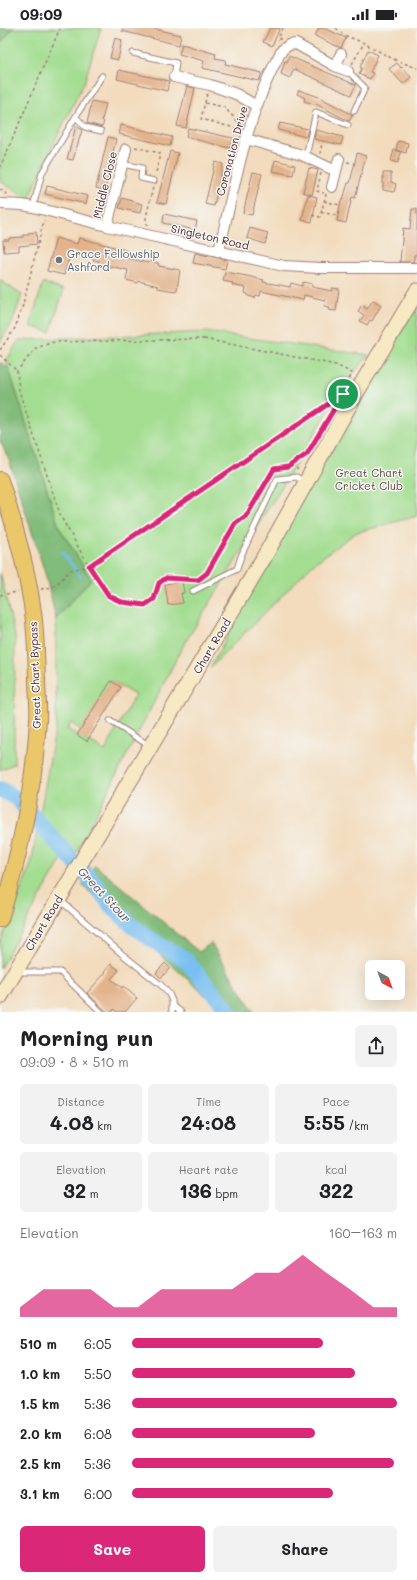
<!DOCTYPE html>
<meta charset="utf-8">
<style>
body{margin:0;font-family:Mali,sans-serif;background:#f2f2f2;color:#202124;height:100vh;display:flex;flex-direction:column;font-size:15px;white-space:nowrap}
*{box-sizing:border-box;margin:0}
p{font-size:13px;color:#757577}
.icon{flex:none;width:22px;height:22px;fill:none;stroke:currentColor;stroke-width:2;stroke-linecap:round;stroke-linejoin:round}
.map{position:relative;height:984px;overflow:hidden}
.panel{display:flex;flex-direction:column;background:#fff;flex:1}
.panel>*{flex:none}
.needle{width:26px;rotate:139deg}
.fabs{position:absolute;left:365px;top:932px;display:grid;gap:8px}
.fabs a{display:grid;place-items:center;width:40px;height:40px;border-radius:6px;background:#fff;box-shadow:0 4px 16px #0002;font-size:20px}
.pin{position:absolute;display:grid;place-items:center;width:34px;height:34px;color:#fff;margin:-17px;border:2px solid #fff;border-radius:50%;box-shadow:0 1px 4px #0007}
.round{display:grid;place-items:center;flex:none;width:42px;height:42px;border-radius:6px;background:#f2f2f2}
.overview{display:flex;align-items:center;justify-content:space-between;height:68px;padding:0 20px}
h1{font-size:22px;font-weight:700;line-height:30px}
.stats{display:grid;grid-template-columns:repeat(3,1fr);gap:6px;height:68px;padding:4px 20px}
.stats div{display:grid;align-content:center;border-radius:6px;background:#f2f2f2;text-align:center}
.stats b{font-size:20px;font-weight:700}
.stats small{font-size:11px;font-weight:400}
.stats p{font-size:11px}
.chart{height:112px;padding:8px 20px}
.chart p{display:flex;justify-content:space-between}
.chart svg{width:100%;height:72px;margin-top:4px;fill:#db2777;opacity:.7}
.primary-button{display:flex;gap:8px;margin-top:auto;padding:8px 20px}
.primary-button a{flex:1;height:46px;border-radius:6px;background:#db2777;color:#fff;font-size:16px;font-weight:700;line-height:46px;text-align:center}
.primary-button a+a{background:#f2f2f2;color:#202124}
ul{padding:0 20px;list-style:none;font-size:13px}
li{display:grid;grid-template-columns:64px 48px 1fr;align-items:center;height:30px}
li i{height:10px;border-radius:5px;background:#db2777}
.status{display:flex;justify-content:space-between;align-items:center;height:28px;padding:0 20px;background:#fff;direction:ltr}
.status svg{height:11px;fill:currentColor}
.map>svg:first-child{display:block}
.green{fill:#a2dd90;stroke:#767e5e;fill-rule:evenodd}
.forest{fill:#81bc7a;stroke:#666e52}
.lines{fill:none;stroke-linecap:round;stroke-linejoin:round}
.stream{stroke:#79bff1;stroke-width:2.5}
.river{stroke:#79bff1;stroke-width:16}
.building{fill:#e3b48c}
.lane-casing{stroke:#9e7e74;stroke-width:7}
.street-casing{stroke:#9e7e74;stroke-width:12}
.secondary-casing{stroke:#9e7e74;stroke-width:17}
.primary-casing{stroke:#9e7e74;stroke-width:18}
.path{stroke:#9e7e74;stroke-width:1.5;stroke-dasharray:3 3;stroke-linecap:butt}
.lane{stroke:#fff;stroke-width:5}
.street{stroke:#fff;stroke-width:10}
.secondary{stroke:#f7e9c3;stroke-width:15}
.primary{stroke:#eac769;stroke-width:16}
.route-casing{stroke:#fff;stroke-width:8}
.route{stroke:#db2777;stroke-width:5}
.worship-dot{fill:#6b7280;stroke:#f6f6f2;stroke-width:1.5}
.labels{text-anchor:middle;stroke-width:3;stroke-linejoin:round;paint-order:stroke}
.street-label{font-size:11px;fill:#4a1f2b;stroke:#f6f6f2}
.worship-label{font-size:11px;fill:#5b616d;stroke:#f6f6f2;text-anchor:start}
.park-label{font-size:11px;fill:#604e44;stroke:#f6f6f2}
.water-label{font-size:12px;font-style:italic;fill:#584f66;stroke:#f6f6f2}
</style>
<div class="status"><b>09:09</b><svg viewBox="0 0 49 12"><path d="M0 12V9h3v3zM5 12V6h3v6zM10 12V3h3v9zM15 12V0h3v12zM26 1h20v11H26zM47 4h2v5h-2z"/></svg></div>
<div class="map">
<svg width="417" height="984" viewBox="0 0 417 984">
<rect width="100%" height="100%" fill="#f6f6f2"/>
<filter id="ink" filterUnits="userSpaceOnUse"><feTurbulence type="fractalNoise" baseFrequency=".025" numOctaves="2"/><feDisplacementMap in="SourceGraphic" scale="8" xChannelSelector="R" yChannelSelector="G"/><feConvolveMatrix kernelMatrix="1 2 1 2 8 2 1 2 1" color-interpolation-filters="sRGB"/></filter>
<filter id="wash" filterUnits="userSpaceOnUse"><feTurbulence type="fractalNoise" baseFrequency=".012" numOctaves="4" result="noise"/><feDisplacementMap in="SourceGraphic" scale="16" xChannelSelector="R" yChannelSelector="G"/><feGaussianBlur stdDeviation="0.9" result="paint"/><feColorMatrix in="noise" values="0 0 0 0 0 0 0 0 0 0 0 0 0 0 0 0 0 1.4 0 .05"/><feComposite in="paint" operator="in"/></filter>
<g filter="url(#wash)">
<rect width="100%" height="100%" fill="#f2dcbd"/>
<!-- green -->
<path class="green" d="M 13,0 L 101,0 L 84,55 L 53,117 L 29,171 L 0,153 L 0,16 Z
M 0,252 L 22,267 L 12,295 L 0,314 Z
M 43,255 L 64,262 L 50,304 L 30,298 Z
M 417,277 L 417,488 L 355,505 L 313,536 L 210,640 L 292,488 Z
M 206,304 L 369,327 L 348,352 L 183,618 L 75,827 L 63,829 L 0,940 L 0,915 L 31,836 L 56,697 L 56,591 L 91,551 L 59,499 L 6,333 L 19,312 ZM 111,653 L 135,667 L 105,723 L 67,701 L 71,695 L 81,702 Z
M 0,544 L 15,609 L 14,736 L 0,742 Z"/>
<!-- forest -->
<path class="forest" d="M 0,0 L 13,0 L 0,16 Z
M 0,334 L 9,341 L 59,499 L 91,551 L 56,591 L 45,545 L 9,432 L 0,413 Z
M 95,837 L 199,924 L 211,915 L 254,984 L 224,984 L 82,857 Z"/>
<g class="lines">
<!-- stream -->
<path class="stream" d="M 62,524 L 81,549"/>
<!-- river -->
<path class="river" d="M 0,761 L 17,771 L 94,855 L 112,879 L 134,899 L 160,917 L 185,931 L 230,984"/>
</g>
<g id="blocks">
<!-- building -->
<path class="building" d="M 123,0 L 151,0 L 181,7 L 179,17 L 122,3 Z
M 270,0 L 280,0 L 272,18 L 263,14 Z
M 319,0 L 324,0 L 346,10 L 341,20 L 315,8 Z
M 115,10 L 122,12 L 118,32 L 110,30 Z
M 182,16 L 216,26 L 215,30 L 226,32 L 225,36 L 262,45 L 259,53 L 202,40 L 204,33 L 179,26 Z
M 368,22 L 378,27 L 370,44 L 373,45 L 370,51 L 359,46 L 362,40 L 360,39 Z
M 289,28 L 356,57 L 351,67 L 294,41 L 290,50 L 281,46 L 285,33 L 287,34 Z
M 397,35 L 401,40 L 402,39 L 411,49 L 403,56 L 389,41 Z
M 119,42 L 169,53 L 167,63 L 117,51 Z
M 187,58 L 195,60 L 186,100 L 177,98 Z
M 299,62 L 319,69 L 351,86 L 353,87 L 349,93 L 314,75 L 314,76 L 304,73 L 305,70 L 297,66 Z
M 92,73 L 106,76 L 102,92 L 104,94 L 102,99 L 87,95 Z
M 280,95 L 308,101 L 306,109 L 278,102 Z
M 121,97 L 172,109 L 170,118 L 119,106 Z
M 76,98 L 82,102 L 73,132 L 67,131 Z
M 188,100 L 237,111 L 234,121 L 186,109 Z
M 316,102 L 343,109 L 341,117 L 314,111 Z
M 108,109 L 116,111 L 105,162 L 96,160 Z
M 398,113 L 408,115 L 406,125 L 396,122 Z
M 394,122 L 401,124 L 398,135 L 391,133 Z
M 170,123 L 178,125 L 166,176 L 157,174 Z
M 357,125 L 366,128 L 355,170 L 352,169 L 346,195 L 337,193 L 341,172 L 343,172 L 348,155 L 350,155 Z
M 275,132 L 295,137 L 293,147 L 272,143 Z
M 215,134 L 223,136 L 214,178 L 205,176 Z
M 309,140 L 318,142 L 312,167 L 303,164 Z
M 253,144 L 262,146 L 252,187 L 243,185 Z
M 383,145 L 391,145 L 391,154 L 396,156 L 394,164 L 383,162 Z
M 47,158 L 88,168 L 86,176 L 45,166 Z
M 308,167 L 317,169 L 312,194 L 302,192 Z
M 122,170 L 142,176 L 140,185 L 119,180 Z
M 412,181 L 417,181 L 417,227 L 414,227 L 414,234 L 400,234 L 403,200 L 410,201 Z
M 164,186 L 197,193 L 195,202 L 163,195 Z
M 250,200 L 268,205 L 265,216 L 247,210 Z
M 36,204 L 37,216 L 19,218 L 19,223 L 4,224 L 3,212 L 9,212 L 9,210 L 23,209 L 23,207 L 28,207 L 28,205 Z
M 56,210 L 77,216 L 79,210 L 122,221 L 128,223 L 127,230 L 149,235 L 150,233 L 158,235 L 159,238 L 180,242 L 177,262 L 175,263 L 158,260 L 158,258 L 139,253 L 138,255 L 126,252 L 128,242 L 109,238 L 109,240 L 98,238 L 99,233 L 93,232 L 93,230 L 71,224 L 64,247 L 47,243 Z
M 195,225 L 227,232 L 225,241 L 193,235 Z
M 225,244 L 247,248 L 264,252 L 263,254 L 290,259 L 291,255 L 302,258 L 303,254 L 312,256 L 312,259 L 332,263 L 332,260 L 339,261 L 336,283 L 329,282 L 330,279 L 324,278 L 325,272 L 304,267 L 303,272 L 261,263 L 260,268 L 256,267 L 255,270 L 248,268 L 248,266 L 245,265 L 246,260 L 232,257 L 233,255 L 223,253 Z
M 373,272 L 381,277 L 372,293 L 370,292 L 367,297 L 360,293 L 364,287 L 358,283 L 362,277 L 367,281 Z
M 182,553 L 184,565 L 181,565 L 183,575 L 168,577 L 165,556 Z
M 111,653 L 121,659 L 87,713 L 77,707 Z
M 165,935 L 170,940 L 161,950 L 156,945 Z
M 111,936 L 119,942 L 111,951 L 122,960 L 123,958 L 137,970 L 125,984 L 117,984 L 114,981 L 112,984 L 107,984 L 87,965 L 106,944 L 105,943 Z"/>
</g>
</g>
<g filter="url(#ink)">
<use href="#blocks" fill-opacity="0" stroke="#9e7e74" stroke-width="1"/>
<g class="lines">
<!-- lane casing -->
<g class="lane-casing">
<path id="lane" d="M 133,25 L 176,35 L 174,49
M 348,43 L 365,60 L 354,83
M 76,89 L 85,99 L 101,103
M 306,128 L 316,84 L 348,97
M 122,136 L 142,140 L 141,150 L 154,153
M 33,179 L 42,145 L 79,83 L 102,48
M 193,563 L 237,541 L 241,528 L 277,451 L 297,449 L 305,455
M 110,693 L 150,718
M 61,873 L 122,926 L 161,957 L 169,966 L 172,973 L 172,984
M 18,944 L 60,944 L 101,984
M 172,977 L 181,984"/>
</g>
<!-- street casing -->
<g class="street-casing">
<path id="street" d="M 335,38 L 341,26
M 174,49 L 210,57 L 236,66 L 257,78
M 246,111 L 302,127 L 336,143
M 332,159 L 339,131
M 2,176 L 22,177 L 33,179 L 107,198 L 284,238 L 320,240 L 417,240
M 107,198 L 126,121
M 219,223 C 235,155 247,84 282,22 L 289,17 L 296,16 L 335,38 L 348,43"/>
</g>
<!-- secondary casing -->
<g class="secondary-casing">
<path id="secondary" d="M 0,969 L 263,531 L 355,367 L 417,263"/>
</g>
<!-- primary casing -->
<g class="primary-casing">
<path id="primary" d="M 0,452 C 14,495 27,539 33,584 C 36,606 36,628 37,650 C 37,664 39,679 38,693 C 34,761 20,826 0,891"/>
</g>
<!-- path -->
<path class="path" d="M 336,0 L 344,7 L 364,15 L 393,31 L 417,40
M 281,11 L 278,11 L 283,0
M 352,36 L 364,15
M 207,66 L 201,91 L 239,101
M 205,75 L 224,79 L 241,97
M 135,119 L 160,125 L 156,145
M 320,126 L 322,115
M 347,134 L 353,135
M 0,140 L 60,0
M 321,145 L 317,163 L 324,165
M 0,161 L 8,167
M 324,173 L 340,177
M 321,184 L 338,188
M 312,187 L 320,189 L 326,166
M 147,198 L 146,190 L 153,159
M 204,311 L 336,337 L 352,345 L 341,372 L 307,426 L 288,439 L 274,441 L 247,487 L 235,496 L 207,545 L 198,552 L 166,550 L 159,555 L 154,571 L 145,577 L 122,574 L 109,568 L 89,538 L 61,489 L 19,363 L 17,343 L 36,320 L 54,314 Z
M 0,322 L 15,300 L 22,280 L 44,192
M 0,327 L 17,343
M 292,436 L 298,442
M 41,561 L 52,559 L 59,554 L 70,542 L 89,538 L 340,368
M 0,567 L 18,564"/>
<!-- lane -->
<use href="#lane" class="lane"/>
<!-- street -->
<use href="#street" class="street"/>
<!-- secondary -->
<use href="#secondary" class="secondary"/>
<!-- primary -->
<use href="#primary" class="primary"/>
</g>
</g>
<g class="lines" filter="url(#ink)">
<!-- route casing -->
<g class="route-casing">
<path id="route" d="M 343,366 L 307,426 L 288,439 L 274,441 L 247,487 L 235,496 L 207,545 L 198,552 L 166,550 L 159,555 L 154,571 L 145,577 L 122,574 L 109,568 L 89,538 Z"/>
</g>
<!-- route -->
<use href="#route" class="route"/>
</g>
<!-- markers -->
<circle class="worship-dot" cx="59" cy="232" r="4"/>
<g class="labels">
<!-- street labels -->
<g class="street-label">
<text transform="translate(232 123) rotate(-75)" y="4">Coronation Drive</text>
<text transform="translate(105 157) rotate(-76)" y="4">Middle Close</text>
<text transform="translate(210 209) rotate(13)" y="4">Singleton Road</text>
<text transform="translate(212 618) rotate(-59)" y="4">Chart Road</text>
<text transform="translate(35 647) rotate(-92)" y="4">Great Chart Bypass</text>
<text transform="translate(44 895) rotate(-59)" y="4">Chart Road</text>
</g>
<!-- worship labels -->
<g class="worship-label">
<text x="67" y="230">Grace Fellowship<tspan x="67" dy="13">Ashford</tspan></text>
</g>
<!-- park labels -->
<g class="park-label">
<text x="369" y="449">Great Chart<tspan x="369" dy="13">Cricket Club</tspan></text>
</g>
<!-- water labels -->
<g class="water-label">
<text transform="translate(104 867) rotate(47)" y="4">Great Stour</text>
</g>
</g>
</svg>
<div class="fabs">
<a><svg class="needle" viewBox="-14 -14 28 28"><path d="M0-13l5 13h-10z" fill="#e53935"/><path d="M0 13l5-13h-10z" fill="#757577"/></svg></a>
</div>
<div class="pin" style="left:343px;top:366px;background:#1e9e55"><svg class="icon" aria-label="arrive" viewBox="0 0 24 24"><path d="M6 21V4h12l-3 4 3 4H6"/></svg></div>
</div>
<section class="panel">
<div class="overview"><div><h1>Morning run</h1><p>09:09 · 8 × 510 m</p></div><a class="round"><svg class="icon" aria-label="share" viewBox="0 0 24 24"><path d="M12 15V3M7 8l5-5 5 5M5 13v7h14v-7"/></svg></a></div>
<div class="stats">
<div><p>Distance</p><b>4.08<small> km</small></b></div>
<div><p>Time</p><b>24:08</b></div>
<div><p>Pace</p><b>5:55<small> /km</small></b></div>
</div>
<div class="stats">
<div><p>Elevation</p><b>32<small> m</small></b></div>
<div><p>Heart rate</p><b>136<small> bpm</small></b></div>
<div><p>kcal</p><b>322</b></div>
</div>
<div class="chart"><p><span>Elevation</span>160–163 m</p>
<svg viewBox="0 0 160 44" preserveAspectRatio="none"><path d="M0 44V38L10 27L20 27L30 27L40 38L50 38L60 27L70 27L80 27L90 27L100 17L110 17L120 6L130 17L140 27L150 38L160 38V44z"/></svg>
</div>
<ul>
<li><b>510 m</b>6:05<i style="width:72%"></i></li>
<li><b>1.0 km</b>5:50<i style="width:84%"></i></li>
<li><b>1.5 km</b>5:36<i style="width:100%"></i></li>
<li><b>2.0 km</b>6:08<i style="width:69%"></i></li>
<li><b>2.5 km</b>5:36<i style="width:99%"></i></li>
<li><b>3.1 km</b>6:00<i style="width:76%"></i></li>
</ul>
<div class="primary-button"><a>Save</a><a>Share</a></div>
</section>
